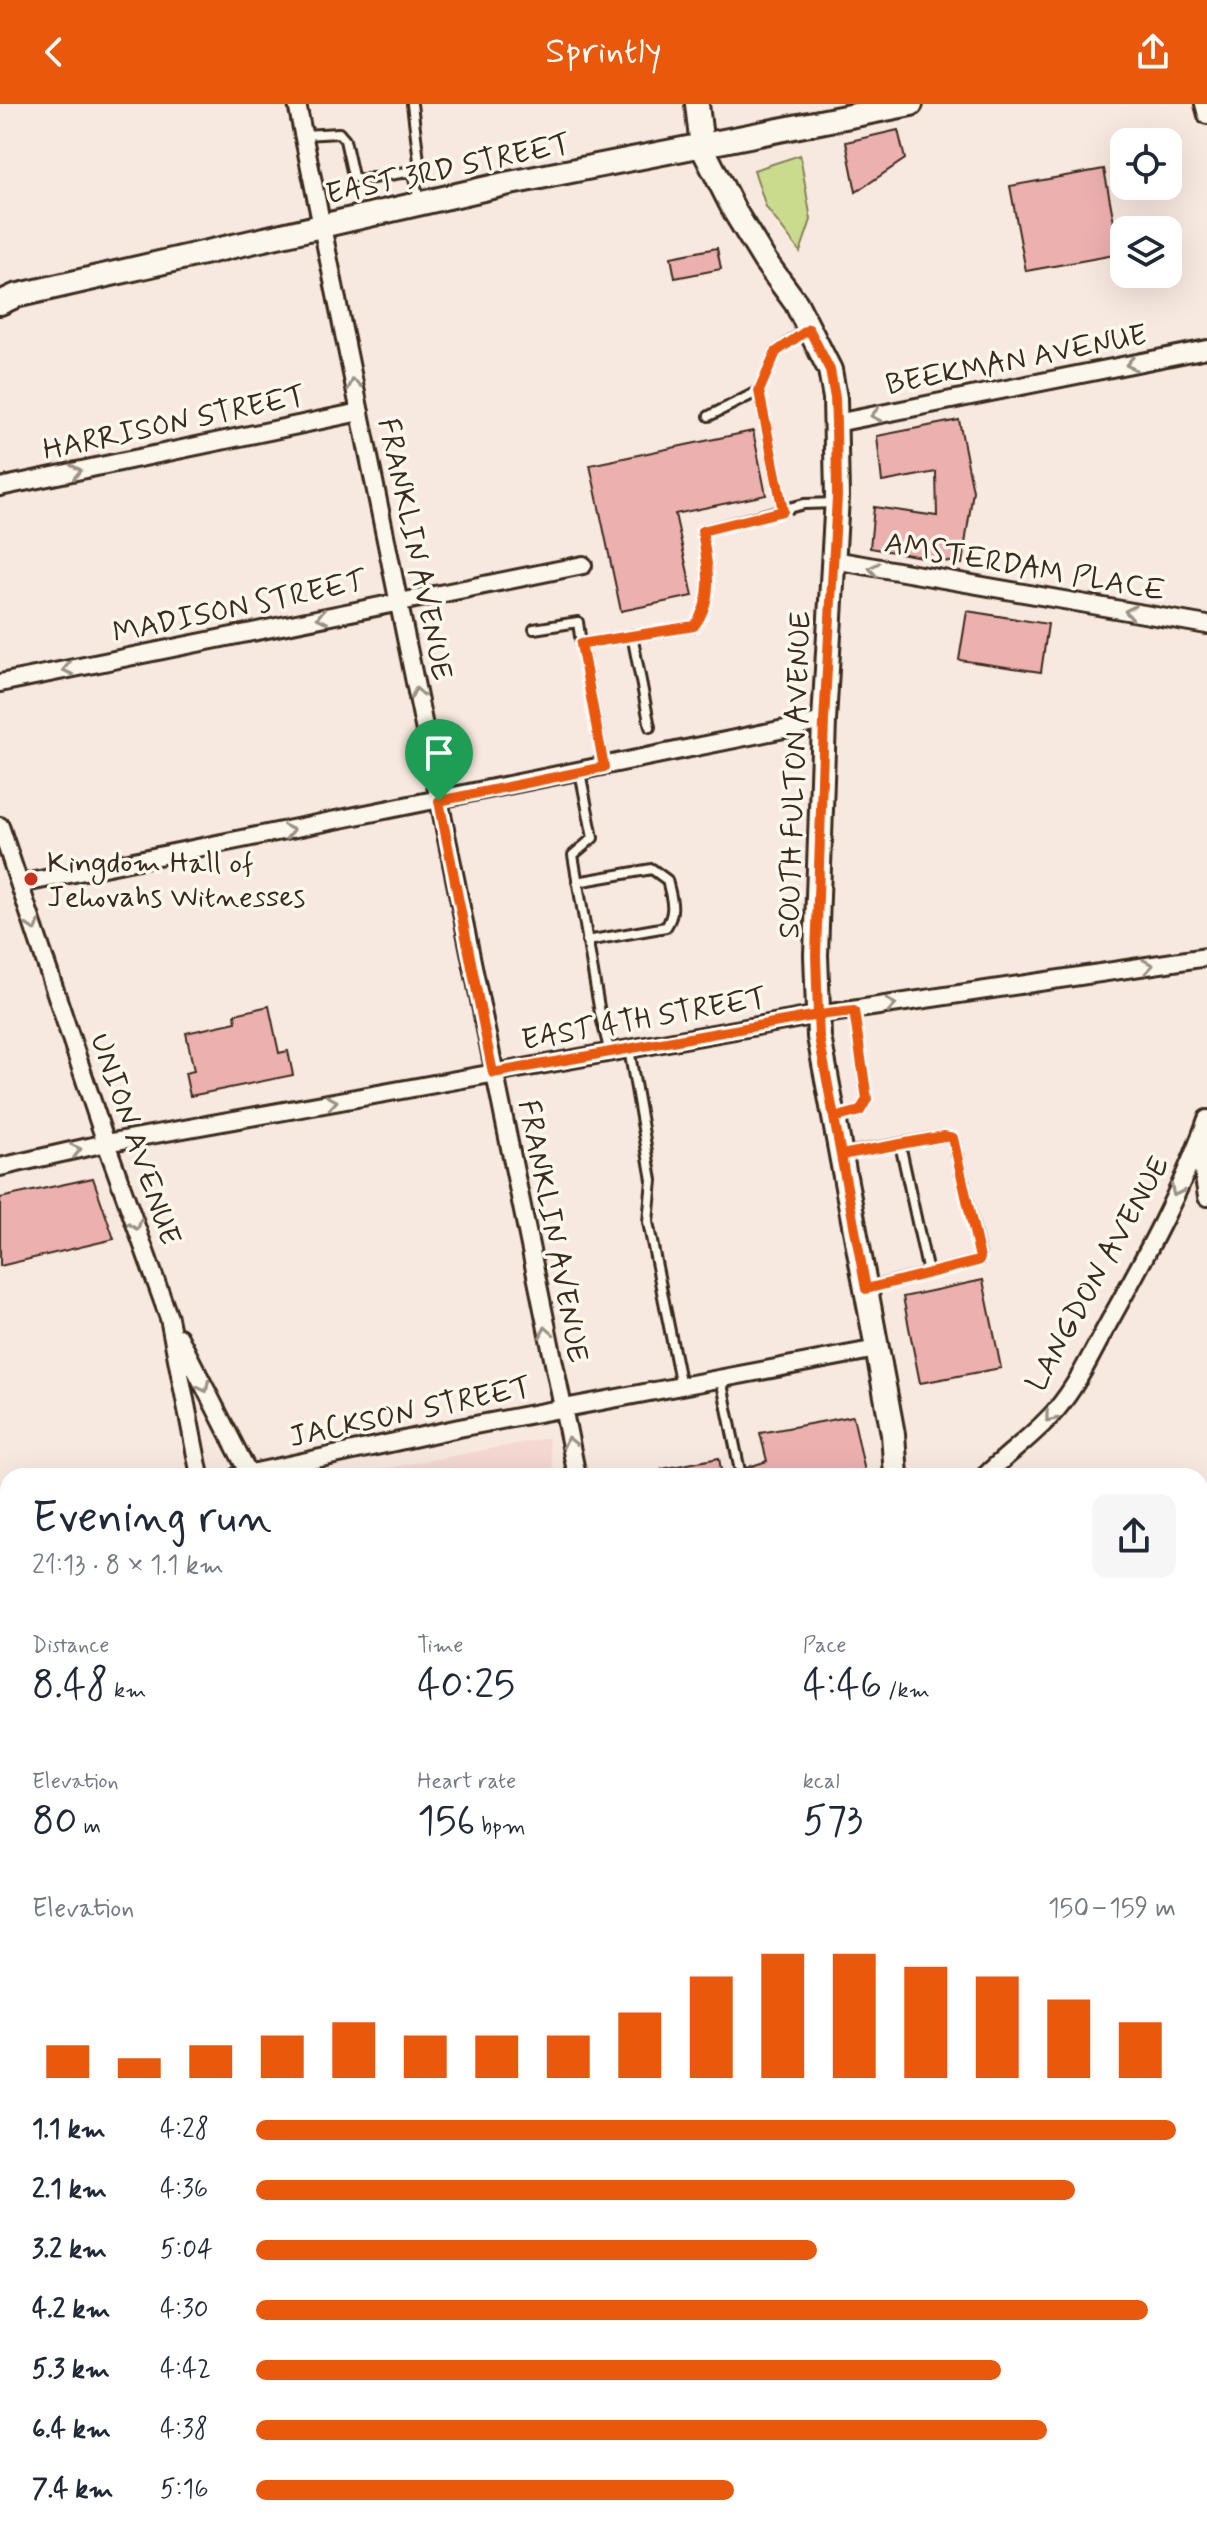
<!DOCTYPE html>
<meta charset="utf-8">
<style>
body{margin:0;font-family:Mynerve,sans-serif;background:#f6f6f7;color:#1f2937;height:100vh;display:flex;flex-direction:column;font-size:30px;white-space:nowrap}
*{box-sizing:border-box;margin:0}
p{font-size:26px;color:#747a83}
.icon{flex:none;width:44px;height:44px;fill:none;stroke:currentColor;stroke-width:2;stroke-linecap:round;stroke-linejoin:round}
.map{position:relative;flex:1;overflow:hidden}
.sheet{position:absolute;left:0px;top:1364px;width:1208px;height:1070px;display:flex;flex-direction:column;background:#fff;border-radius:24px 24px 0 0;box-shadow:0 8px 32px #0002}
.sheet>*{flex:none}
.tools{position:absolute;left:1110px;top:24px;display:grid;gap:16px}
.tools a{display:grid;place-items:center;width:72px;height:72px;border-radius:16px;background:#fff;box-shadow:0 8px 32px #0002;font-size:40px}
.pin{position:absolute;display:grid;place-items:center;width:68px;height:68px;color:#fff;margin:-82px -34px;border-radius:50% 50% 50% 0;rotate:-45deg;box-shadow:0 0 8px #0007}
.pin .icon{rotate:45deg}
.round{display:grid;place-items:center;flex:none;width:84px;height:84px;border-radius:16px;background:#f6f6f7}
.headline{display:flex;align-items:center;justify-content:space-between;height:136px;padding:0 32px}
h1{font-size:44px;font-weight:600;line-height:60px}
.stats{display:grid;grid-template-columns:repeat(3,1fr);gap:12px;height:136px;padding:8px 32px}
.stats div{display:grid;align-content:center}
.stats b{font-size:40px;font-weight:600}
.stats small{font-size:22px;font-weight:400}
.stats p{font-size:22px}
.chart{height:224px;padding:16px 32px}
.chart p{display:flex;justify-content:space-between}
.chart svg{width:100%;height:144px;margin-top:8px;stroke:#ea580c;stroke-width:6}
ul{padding:0 32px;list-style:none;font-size:26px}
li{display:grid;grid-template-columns:128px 96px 1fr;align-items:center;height:60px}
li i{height:20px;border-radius:10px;background:#ea580c}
header{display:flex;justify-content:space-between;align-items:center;height:104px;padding:0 32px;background:#ea580c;color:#fff;font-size:36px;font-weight:600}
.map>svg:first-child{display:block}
.built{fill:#f4d8d1}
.green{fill:#cbdb8e;stroke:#838256;stroke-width:2}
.building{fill:#ecb0af;stroke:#3b2a1e;stroke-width:2}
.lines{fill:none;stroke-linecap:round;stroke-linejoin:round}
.lane-casing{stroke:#3b2a1e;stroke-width:14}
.street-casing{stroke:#3b2a1e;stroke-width:22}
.secondary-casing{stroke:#3b2a1e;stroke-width:28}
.path{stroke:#3b2a1e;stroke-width:3;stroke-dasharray:8 6;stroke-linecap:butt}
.lane{stroke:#fbf7ec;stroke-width:8}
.street{stroke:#fbf7ec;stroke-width:16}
.secondary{stroke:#fbf7ec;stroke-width:22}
.oneway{stroke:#9b9085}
.route-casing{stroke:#fff;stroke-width:16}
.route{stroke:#ea580c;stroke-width:10}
.poi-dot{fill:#c8321e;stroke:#fbf7ec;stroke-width:3}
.labels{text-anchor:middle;stroke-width:7;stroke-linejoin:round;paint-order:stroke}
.street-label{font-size:30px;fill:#3b2a1e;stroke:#fbf7ec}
.poi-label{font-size:30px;fill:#3b2a1e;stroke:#fbf7ec;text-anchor:start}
</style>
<header><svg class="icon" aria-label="back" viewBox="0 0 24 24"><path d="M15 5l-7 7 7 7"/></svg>Sprintly<svg class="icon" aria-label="share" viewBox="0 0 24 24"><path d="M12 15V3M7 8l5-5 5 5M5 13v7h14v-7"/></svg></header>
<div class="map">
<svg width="1207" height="2433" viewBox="0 0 1207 2433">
<rect width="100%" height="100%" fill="#f8e9e0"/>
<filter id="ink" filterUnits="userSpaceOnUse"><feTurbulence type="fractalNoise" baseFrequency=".0125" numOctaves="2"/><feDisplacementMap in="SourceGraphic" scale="16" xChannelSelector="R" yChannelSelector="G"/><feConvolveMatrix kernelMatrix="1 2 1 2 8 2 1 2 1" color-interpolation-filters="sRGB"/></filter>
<g filter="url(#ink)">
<!-- built -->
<path class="built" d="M 548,1334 L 555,1372 L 346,1372 Z"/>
<!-- green -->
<path class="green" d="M 800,51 L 811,116 L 800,148 L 766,103 L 754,66 Z"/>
<!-- building -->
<path class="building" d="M 898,26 L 905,55 L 856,88 L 846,38 Z
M 1104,65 L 1120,150 L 1026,167 L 1010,82 Z
M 717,144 L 721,165 L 675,174 L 671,153 Z
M 959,316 L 973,387 L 962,460 L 870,444 L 874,403 L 937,412 L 936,368 L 882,378 L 877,332 Z
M 753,327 L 766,391 L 675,410 L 693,492 L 621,507 L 590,361 Z
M 967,507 L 1048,520 L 1041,568 L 959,556 Z
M 269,902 L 279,949 L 288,947 L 293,971 L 190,992 L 185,969 L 194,967 L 186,929 L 236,918 L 235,910 Z
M 93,1074 L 114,1135 L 0,1162 L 0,1094 Z
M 983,1176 L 1001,1264 L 920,1279 L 903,1193 Z
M 853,1312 L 866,1372 L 748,1372 L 746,1364 L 767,1357 L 760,1329 Z
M 719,1354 L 722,1372 L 663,1372 L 662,1365 Z"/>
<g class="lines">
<!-- lane casing -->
<g class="lane-casing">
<path id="lane" d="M 303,31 L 339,29 L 345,36 L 353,72 L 361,76 L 412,67 L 418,64 L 419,57 L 412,0
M 412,67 L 420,99
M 709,312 L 759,287
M 783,407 L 759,287 L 776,248 L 806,226
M 534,525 L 578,518 L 581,540
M 632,531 L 650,623
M 604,661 L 581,540 L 694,522 C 716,494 707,459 702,427 L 804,400 L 836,399
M 580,668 L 593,734 L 573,751 L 600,909 L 610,949
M 577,778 L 652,765 L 667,776 C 671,793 677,807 666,823 L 587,837
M 629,945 L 652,1076 L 648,1118 L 681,1282
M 835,1014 L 860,1007 L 867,995 L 854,907
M 900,1040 L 928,1169
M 842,1050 L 944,1032 L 953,1034 L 980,1151 L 978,1157 L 867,1184
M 721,1275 L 741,1372
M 1200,2176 L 1207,2176
M 1200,2294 L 1207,2294
M 1200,2416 L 1207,2415
M 1151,2426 L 1151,2433"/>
</g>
<!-- street casing -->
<g class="street-casing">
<path id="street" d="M 297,0 L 577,1372
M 1204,0 L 1207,11
M 836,319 L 1207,245
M 0,383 L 360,308
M 834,456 L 1207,521
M 0,579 L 583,461
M 0,722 L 106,1039 L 169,1214 L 200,1372
M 20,780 L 824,617
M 1199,1039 L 1207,1093
M 0,1063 L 106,1039 L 818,911 L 1207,853
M 179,1233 L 250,1372
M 238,1372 L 459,1324 L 877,1245
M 985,1372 C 1008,1349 1036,1330 1057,1305 C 1078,1280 1092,1249 1108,1220 C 1144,1155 1182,1086 1207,1015
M 1200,1537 L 1207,1536
M 0,1806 L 8,1804
M 448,2426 L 450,2433
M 749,2426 L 752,2433"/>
</g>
<!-- secondary casing -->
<g class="secondary-casing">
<path id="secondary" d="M 697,0 L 702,43 L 735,108 L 765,157 L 796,199 L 830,266 L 835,294 L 837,393 L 824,617 L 816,851 L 819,933 L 893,1330 L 896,1372
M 0,199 L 15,192 L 505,80 L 911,0
M 0,1539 L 8,1572
M 1200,2370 L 1207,2370
M 207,2426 L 209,2433
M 904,2433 L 926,2431 L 942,2426"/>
</g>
<!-- path -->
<path class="path" d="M 1200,2265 L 1207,2264"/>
<!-- lane -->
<use href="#lane" class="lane"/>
<!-- street -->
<use href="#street" class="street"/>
<!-- secondary -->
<use href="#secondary" class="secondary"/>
</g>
<!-- one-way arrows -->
<defs><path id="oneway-chevron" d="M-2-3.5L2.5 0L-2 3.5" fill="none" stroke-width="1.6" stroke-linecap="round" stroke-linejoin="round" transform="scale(2)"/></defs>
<g class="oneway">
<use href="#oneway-chevron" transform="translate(1131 260) rotate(169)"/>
<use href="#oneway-chevron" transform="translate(354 280) rotate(-102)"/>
<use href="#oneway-chevron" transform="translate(876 311) rotate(169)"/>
<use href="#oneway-chevron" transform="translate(76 367) rotate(-12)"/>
<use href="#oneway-chevron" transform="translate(874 465) rotate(-170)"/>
<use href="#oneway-chevron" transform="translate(1130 508) rotate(-170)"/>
<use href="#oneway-chevron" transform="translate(322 513) rotate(168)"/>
<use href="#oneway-chevron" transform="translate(68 565) rotate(168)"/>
<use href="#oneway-chevron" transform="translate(417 589) rotate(-101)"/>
<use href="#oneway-chevron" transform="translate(289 727) rotate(-11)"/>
<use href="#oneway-chevron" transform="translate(34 822) rotate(72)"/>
<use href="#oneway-chevron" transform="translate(1148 862) rotate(-9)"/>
<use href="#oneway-chevron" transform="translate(891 901) rotate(-9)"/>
<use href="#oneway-chevron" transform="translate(332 998) rotate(-10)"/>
<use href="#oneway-chevron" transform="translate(76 1046) rotate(-13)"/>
<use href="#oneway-chevron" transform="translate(1176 1087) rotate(116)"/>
<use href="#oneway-chevron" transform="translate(136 1121) rotate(70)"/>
<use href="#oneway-chevron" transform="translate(546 1228) rotate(-101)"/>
<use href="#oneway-chevron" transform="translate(204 1283) rotate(63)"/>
<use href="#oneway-chevron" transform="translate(1050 1313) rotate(130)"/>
<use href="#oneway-chevron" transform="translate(569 1338) rotate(-103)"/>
</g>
</g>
<g class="lines" filter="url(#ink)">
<!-- route casing -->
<g class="route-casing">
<path id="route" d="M 439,697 L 493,969 L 818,911 L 819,933 L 841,1051 L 944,1032 L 953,1034 L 980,1154 L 978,1157 L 866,1185 L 834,1014 L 860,1007 L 867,995 L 854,907 L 818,911 L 816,851 L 824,617 L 837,393 L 836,319 L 835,294 L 830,266 L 809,225 L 776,248 L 759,287 L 783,407 L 702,427 C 707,459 716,494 694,522 L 581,540 L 604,663 L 439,697"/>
</g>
<!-- route -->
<use href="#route" class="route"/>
</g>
<!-- markers -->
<circle class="poi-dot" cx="31" cy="775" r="8"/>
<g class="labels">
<!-- street labels -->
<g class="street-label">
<text transform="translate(448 64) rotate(-12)" y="10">EAST 3RD STREET</text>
<text transform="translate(1016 255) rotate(-11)" y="10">BEEKMAN AVENUE</text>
<text transform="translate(174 318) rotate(-12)" y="10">HARRISON STREET</text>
<text transform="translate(416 445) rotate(78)" y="10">FRANKLIN AVENUE</text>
<text transform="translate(1025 462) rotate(10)" y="10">AMSTERDAM PLACE</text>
<text transform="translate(239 502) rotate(-12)" y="10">MADISON STREET</text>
<text transform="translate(794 671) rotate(-88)" y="10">SOUTH FULTON AVENUE</text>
<text transform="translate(644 914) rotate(-10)" y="10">EAST 4TH STREET</text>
<text transform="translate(136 1035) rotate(71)" y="10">UNION AVENUE</text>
<text transform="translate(554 1127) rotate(79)" y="10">FRANKLIN AVENUE</text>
<text transform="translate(1097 1169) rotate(-61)" y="10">LANGDON AVENUE</text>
<text transform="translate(410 1307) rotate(-12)" y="10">JACKSON STREET</text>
</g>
<!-- poi labels -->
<g class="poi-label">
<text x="47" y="768">Kingdom Hall of<tspan x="47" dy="34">Jehovahs Witnesses</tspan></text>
</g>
</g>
</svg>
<div class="tools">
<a><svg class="icon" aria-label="locate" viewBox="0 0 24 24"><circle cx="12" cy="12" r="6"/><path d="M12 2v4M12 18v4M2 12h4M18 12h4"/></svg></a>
<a><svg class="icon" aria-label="layers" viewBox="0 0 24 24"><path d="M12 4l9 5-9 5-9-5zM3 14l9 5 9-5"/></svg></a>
</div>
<div class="pin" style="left:439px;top:697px;background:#1e9e55"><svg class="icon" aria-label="arrive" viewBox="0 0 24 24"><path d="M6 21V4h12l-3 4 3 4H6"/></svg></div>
<section class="sheet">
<div class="headline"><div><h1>Evening run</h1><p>21:13 · 8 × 1.1 km</p></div><a class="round"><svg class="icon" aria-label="share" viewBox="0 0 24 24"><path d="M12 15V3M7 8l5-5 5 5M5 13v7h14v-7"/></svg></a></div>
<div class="stats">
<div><p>Distance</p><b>8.48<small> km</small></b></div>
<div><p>Time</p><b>40:25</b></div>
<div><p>Pace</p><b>4:46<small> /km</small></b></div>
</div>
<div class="stats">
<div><p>Elevation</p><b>80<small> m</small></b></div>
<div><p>Heart rate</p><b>156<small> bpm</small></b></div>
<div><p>kcal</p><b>573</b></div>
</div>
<div class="chart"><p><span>Elevation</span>150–159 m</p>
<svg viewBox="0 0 160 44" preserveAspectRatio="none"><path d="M5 44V34M15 44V38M25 44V34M35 44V31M45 44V27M55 44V31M65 44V31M75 44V31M85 44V24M95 44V13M105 44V6M115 44V6M125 44V10M135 44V13M145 44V20M155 44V27"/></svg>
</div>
<ul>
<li><b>1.1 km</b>4:28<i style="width:100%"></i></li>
<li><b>2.1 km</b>4:36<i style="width:89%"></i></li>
<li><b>3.2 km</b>5:04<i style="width:61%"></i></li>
<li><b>4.2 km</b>4:30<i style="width:97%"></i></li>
<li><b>5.3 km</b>4:42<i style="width:81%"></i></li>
<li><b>6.4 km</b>4:38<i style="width:86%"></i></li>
<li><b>7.4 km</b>5:16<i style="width:52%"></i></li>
</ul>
</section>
</div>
